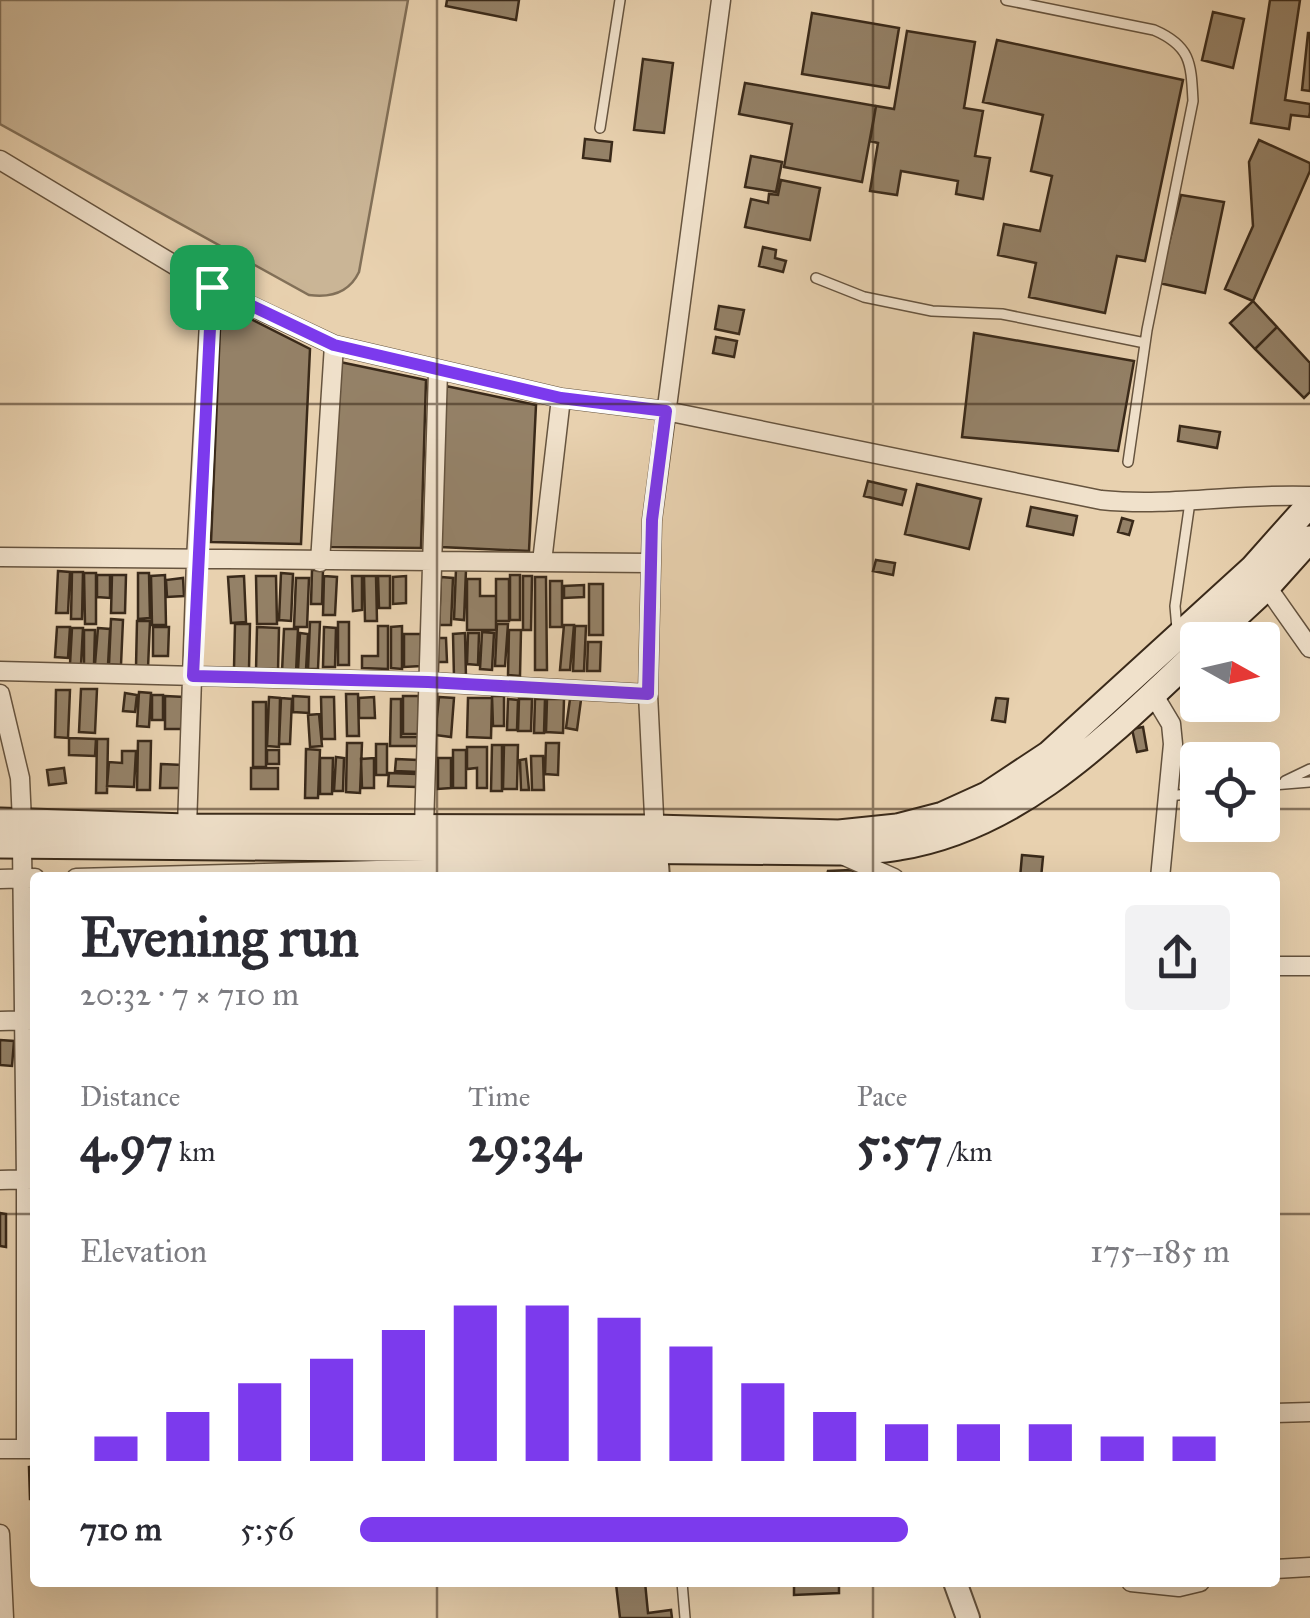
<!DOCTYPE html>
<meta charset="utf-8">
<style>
body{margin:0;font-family:"IM FELL Great Primer",serif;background:#f2f2f3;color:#2b2b33;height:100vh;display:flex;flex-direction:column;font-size:38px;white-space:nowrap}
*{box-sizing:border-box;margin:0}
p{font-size:32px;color:#7c7c81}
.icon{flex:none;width:55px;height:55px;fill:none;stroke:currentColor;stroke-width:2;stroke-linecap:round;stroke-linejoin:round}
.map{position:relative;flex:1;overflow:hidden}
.details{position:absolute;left:30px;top:872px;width:1250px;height:715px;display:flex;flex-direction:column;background:#fff;border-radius:10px;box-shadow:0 10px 40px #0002}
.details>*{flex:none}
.needle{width:65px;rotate:98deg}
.controls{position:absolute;left:1180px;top:622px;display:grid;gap:20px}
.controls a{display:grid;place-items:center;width:100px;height:100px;border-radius:10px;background:#fff;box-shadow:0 10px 40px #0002;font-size:50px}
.pin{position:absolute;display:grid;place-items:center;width:85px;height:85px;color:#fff;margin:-42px;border-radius:20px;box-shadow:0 5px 15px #0006}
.round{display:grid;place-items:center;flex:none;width:105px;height:105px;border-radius:10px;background:#f2f2f3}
.overview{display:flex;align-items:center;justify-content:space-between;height:170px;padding:0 50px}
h1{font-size:55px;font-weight:800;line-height:75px}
.figures{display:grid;grid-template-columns:repeat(3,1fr);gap:15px;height:170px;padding:10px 50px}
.figures div{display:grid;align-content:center}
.figures b{font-size:50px;font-weight:800}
.figures small{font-size:28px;font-weight:400}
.figures p{font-size:28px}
.chart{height:280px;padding:20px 50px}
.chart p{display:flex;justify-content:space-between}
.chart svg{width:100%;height:180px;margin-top:10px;stroke:#7c3aed;stroke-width:6}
ul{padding:0 50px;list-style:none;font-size:32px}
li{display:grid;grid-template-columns:160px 120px 1fr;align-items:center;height:75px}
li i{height:25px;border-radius:12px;background:#7c3aed}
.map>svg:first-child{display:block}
.green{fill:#cab596;stroke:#827058;stroke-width:2.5}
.building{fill:#948167;stroke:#3a2a1a;stroke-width:2.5}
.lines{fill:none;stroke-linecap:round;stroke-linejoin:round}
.service-casing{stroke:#66543f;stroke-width:12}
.minor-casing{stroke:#66543f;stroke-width:21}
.tertiary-casing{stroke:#66543f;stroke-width:26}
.secondary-casing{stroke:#3a2a1a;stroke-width:29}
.service{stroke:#f0e1cb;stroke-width:9}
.minor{stroke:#f0e1cb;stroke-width:18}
.tertiary{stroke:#f0e1cb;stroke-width:22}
.secondary{stroke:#f0e1cb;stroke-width:25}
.route-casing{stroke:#fff;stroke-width:20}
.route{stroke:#7c3aed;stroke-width:12}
.grid{fill:none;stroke:#3a2a1a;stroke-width:2.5;stroke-opacity:0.55}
</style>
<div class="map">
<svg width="1310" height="1618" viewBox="0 0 1310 1618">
<rect width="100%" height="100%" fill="#e8d1af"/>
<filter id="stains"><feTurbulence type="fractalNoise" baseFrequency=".002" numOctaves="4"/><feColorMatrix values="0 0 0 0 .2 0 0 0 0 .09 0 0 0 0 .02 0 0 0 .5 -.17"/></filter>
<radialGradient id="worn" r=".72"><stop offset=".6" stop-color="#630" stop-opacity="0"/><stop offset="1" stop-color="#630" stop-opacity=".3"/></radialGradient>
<!-- green -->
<path class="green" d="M 0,0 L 408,0 L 359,272 C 349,293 331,298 309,295 L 0,124 Z"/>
<!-- building -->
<path class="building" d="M 447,0 L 519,0 L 516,20 L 446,6 Z
M 1270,0 L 1300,0 L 1285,100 L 1310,104 L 1310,112 L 1309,117 L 1291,115 L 1289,129 L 1251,123 Z
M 1213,12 L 1244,19 L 1233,68 L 1202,60 Z
M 812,13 L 899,28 L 889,88 L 802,74 Z
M 907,31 L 975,42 L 964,108 L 983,111 L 975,156 L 990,158 L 983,199 L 956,194 L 958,181 L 901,171 L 897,195 L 870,191 L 878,143 L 870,141 L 876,106 L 894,109 Z
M 1308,33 L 1310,33 L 1310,91 L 1302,90 Z
M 997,40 L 1183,80 L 1145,261 L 1117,256 L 1105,313 L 1029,297 L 1036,263 L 998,255 L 1004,224 L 1040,231 L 1052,176 L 1031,171 L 1043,115 L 983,102 Z
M 643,59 L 673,63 L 664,133 L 634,130 Z
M 745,83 L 876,106 L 862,182 L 784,167 L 792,124 L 739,114 Z
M 585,139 L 612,142 L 610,161 L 583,158 Z
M 1259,140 L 1310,163 L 1310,171 L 1253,301 L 1225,289 L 1253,226 L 1249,162 Z
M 751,156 L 782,162 L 776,192 L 745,187 Z
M 781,180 L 820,188 L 810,240 L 745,227 L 751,199 L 768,203 L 769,194 L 778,195 Z
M 1181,195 L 1224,202 L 1205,293 L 1159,283 Z
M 763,247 L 776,250 L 775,258 L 786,261 L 783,272 L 759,266 Z
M 1253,301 L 1277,327 L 1255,349 L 1230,323 Z
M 221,304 L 310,349 L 301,544 L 211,542 Z
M 719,306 L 744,310 L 739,334 L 715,329 Z
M 1277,327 L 1310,363 L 1310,392 L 1304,398 L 1255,349 Z
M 974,333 L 1134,361 L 1118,451 L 962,437 Z
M 716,337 L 737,341 L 734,357 L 713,353 Z
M 340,362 L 426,380 L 421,548 L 330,547 Z
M 446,386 L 536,405 L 529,551 L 441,547 Z
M 1180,426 L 1220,432 L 1217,448 L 1178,441 Z
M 868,481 L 906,490 L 902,505 L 864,496 Z
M 917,484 L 981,499 L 969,549 L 905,534 Z
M 1031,507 L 1077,516 L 1073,535 L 1027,526 Z
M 1122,518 L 1133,521 L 1129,535 L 1118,532 Z
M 876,560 L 895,563 L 893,575 L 873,571 Z
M 456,569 L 466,570 L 464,620 L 454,619 Z
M 312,570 L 323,570 L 322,604 L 311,604 Z
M 58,571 L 70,572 L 68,613 L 56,613 Z
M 72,572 L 83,572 L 82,619 L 71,619 Z
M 84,573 L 96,573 L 96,624 L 85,624 Z
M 138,573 L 149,573 L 150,618 L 138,619 Z
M 281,573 L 293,574 L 291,621 L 279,620 Z
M 97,575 L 110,575 L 110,598 L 97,597 Z
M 112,575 L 126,575 L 125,613 L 111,613 Z
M 165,575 L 166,625 L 152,625 L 151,576 Z
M 510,575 L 520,575 L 520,620 L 510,620 Z
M 244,576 L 246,622 L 231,623 L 228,577 Z
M 256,576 L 276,576 L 277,624 L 257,624 Z
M 324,576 L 337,577 L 335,615 L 323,615 Z
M 352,576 L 362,576 L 362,610 L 353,611 Z
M 364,576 L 376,576 L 377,621 L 365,621 Z
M 378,576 L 390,576 L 390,608 L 379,608 Z
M 406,576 L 406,603 L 393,604 L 393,577 Z
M 523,576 L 532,576 L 531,630 L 523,630 Z
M 441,577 L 453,578 L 451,625 L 439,625 Z
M 535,577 L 546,577 L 547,670 L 535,670 Z
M 183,578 L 184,596 L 167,597 L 166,580 Z
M 296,578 L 309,578 L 307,627 L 294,627 Z
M 467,579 L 480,579 L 480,596 L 496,596 L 496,630 L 467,630 Z
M 496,579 L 509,579 L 509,621 L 496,621 Z
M 550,581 L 562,581 L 562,627 L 550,627 Z
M 589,584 L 603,584 L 603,635 L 589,635 Z
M 584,585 L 584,597 L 564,598 L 564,586 Z
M 111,619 L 123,620 L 121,665 L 109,664 Z
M 137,621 L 150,621 L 148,668 L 136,667 Z
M 310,622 L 320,622 L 318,669 L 308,669 Z
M 338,622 L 349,622 L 349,665 L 338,665 Z
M 235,624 L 250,624 L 249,669 L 234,668 Z
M 497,624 L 508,624 L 505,666 L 495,666 Z
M 564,625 L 574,625 L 570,670 L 560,670 Z
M 378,626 L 388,626 L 388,669 L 362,668 L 362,656 L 378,656 Z
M 402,626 L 402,669 L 391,668 L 391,627 Z
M 575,626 L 586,626 L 584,671 L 573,671 Z
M 57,627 L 70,627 L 68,658 L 55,657 Z
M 153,627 L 169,627 L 168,656 L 153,656 Z
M 257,627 L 279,628 L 278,671 L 256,671 Z
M 324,627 L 336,628 L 335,667 L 323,667 Z
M 72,628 L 83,628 L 81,665 L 70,664 Z
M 98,628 L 110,629 L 108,665 L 95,664 Z
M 284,629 L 298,629 L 296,673 L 282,672 Z
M 84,630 L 95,630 L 94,665 L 84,665 Z
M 509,630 L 521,630 L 520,676 L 508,675 Z
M 482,632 L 494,633 L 492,670 L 480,669 Z
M 300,633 L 308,634 L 306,670 L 298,670 Z
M 465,633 L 466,678 L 454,678 L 453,634 Z
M 468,633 L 479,633 L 478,665 L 467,664 Z
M 404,634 L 421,634 L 421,666 L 404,667 Z
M 436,638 L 446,638 L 447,662 L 436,662 Z
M 588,642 L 601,642 L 600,671 L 587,671 Z
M 81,689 L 97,689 L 95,733 L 79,732 Z
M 56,690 L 70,690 L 68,738 L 55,737 Z
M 139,692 L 151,693 L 149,727 L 137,726 Z
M 125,693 L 137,695 L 135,712 L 123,711 Z
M 346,694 L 358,694 L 359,736 L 347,736 Z
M 152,695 L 163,695 L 163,720 L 152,720 Z
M 165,696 L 184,697 L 183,729 L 165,729 Z
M 293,696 L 309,697 L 309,713 L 293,712 Z
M 403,696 L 419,696 L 419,734 L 403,734 Z
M 492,696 L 504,696 L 504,726 L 493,726 Z
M 269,697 L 280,698 L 279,747 L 267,746 Z
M 321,697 L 334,697 L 335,739 L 322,739 Z
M 374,697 L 375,718 L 359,718 L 359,698 Z
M 439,697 L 454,698 L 451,737 L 435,735 Z
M 281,698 L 292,699 L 290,744 L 279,744 Z
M 468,698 L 492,698 L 491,738 L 467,737 Z
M 996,698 L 1008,699 L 1005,722 L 992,720 Z
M 391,699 L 401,699 L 401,737 L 418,737 L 418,746 L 390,746 Z
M 508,699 L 518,700 L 517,730 L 507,730 Z
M 519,699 L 532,699 L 531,731 L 518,731 Z
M 535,699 L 545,699 L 544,733 L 534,733 Z
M 547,699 L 564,699 L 563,733 L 546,732 Z
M 570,699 L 581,700 L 577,730 L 566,728 Z
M 253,702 L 266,702 L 266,767 L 253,767 Z
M 319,714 L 322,746 L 310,747 L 308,715 Z
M 1143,727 L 1147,750 L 1137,752 L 1132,729 Z
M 69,738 L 96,739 L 95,756 L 69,755 Z
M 97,739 L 108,739 L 107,793 L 96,793 Z
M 138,741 L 151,741 L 150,790 L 137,790 Z
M 347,743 L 362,743 L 360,793 L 346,792 Z
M 546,743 L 559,743 L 558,775 L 545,774 Z
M 376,744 L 387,744 L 387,775 L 376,775 Z
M 492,745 L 502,745 L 502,791 L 491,791 Z
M 504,745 L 518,745 L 517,789 L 503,789 Z
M 467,747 L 487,747 L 487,788 L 477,788 L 477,768 L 467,769 Z
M 306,749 L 320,750 L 318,798 L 305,798 Z
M 267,750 L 279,750 L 279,764 L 267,764 Z
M 453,750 L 466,750 L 466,788 L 453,788 Z
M 122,751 L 136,751 L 134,787 L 107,786 L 109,762 L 122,763 Z
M 531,756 L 543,756 L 544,790 L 532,790 Z
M 336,757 L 344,758 L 343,791 L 334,791 Z
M 320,758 L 333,758 L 332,794 L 320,794 Z
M 374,758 L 374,788 L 362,788 L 361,759 Z
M 438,758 L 451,758 L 451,788 L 438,789 Z
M 396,759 L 418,760 L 418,772 L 395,771 Z
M 526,759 L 529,790 L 521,790 L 520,760 Z
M 161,764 L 183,765 L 182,788 L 160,788 Z
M 64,768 L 66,783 L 49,785 L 47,770 Z
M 251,768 L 278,768 L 278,789 L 251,789 Z
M 389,773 L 417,774 L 416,787 L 388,786 Z
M 1022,855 L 1043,857 L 1041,878 L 1020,878 Z
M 851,870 L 870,878 L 826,878 L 828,871 Z
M 0,1040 L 14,1041 L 12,1066 L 0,1065 Z
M 0,1213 L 6,1214 L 6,1247 L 0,1246 Z
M 35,1466 L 35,1499 L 30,1499 L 29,1467 Z
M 645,1582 L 648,1613 L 671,1610 L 672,1618 L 620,1618 L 616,1584 Z
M 839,1582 L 839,1593 L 794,1595 L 794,1584 Z"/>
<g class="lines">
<!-- service casing -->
<g class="service-casing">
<path id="service" d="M 1006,0 L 1154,30 C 1191,46 1191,63 1193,101 L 1147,330 L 1128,462
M 600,128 L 620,0
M 816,278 L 864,297 L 932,311 L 1002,314 L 1145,343
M 1177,629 L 1175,606 L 1190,502
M 1285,781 L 1310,769
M 1262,786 L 1310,782
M 1168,796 L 1198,793
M 682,1582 L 685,1618"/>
</g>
<!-- minor casing -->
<g class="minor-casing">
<path id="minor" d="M 0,160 L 211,287 L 334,345 L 561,398 L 666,411 L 1101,500 C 1171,507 1240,493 1310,496
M 0,557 L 650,563
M 320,562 L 334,345
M 542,562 L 561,398
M 1267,587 L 1310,648
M 0,671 L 428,682 L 648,694
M 0,694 L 20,778 L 22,822
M 1153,694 L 1171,724 L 1173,744 L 1160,878
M 187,827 L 196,560 L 211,287
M 424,827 L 438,371
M 655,836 L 648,694 L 652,520 L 721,0
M 22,845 L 26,1180 L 26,1449
M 840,854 L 894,878
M 76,878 L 377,870 L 658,870
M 0,879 L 35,878
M 1275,966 L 1310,966
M 0,1021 L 35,1020
M 0,1180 L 35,1179
M 1275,1413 L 1310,1412
M 0,1449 L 34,1449
M 0,1534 L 4,1618
M 1275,1569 L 1310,1567
M 1131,1582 L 1179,1587 L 1200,1582"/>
</g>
<!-- tertiary casing -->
<g class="tertiary-casing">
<path id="tertiary" d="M 656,851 L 658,878
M 955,1582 L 968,1618"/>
</g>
<!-- secondary casing -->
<g class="secondary-casing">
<path id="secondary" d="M 1210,640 L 1267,587 L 1310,539
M 0,821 L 187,827 L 655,828 L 839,833 L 897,827 L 943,815 L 987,795 L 1049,754 L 1253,568 L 1310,504
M 0,845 L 837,852 C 857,851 879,851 899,847 C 1022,827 1110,734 1198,652"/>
</g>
<!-- service -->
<use href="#service" class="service"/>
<!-- minor -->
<use href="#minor" class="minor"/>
<!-- tertiary -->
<use href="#tertiary" class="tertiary"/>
<!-- secondary -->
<use href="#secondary" class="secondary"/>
</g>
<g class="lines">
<!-- route casing -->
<g class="route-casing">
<path id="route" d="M 212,287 L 334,345 L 561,398 L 666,411 L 652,520 L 648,694 L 428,682 L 193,676 Z"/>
</g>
<!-- route -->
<use href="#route" class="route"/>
</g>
<!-- grid -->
<path class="grid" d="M 437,0 L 437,878M 873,0 L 873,878M 0,404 L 1310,404M 0,809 L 1198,809M 1262,809 L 1310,809M 0,1214 L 35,1214M 1275,1214 L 1310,1214M 437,1582 L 437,1618M 873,1582 L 873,1618"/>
<rect width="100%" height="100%" filter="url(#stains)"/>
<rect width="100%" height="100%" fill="url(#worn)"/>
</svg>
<div class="controls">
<a><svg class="needle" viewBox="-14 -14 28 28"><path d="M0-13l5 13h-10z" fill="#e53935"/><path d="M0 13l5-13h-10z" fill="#7c7c81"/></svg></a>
<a><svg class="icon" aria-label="locate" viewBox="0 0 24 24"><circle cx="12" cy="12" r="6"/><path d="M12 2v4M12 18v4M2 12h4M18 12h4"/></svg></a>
</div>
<div class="pin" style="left:212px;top:287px;background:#1e9e55"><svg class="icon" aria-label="arrive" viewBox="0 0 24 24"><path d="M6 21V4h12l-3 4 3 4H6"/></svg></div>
<section class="details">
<div class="overview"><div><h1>Evening run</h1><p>20:32 · 7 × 710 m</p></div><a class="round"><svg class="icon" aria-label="share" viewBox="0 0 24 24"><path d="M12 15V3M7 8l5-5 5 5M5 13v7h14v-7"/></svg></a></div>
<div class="figures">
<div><p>Distance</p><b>4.97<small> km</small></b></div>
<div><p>Time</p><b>29:34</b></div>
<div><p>Pace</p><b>5:57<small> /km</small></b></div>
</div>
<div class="chart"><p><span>Elevation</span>175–185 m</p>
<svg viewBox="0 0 160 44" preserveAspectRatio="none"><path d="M5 44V38M15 44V32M25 44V25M35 44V19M45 44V12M55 44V6M65 44V6M75 44V9M85 44V16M95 44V25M105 44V32M115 44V35M125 44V35M135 44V35M145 44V38M155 44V38"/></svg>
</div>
<ul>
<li><b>710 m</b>5:56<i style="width:63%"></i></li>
</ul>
</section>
</div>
